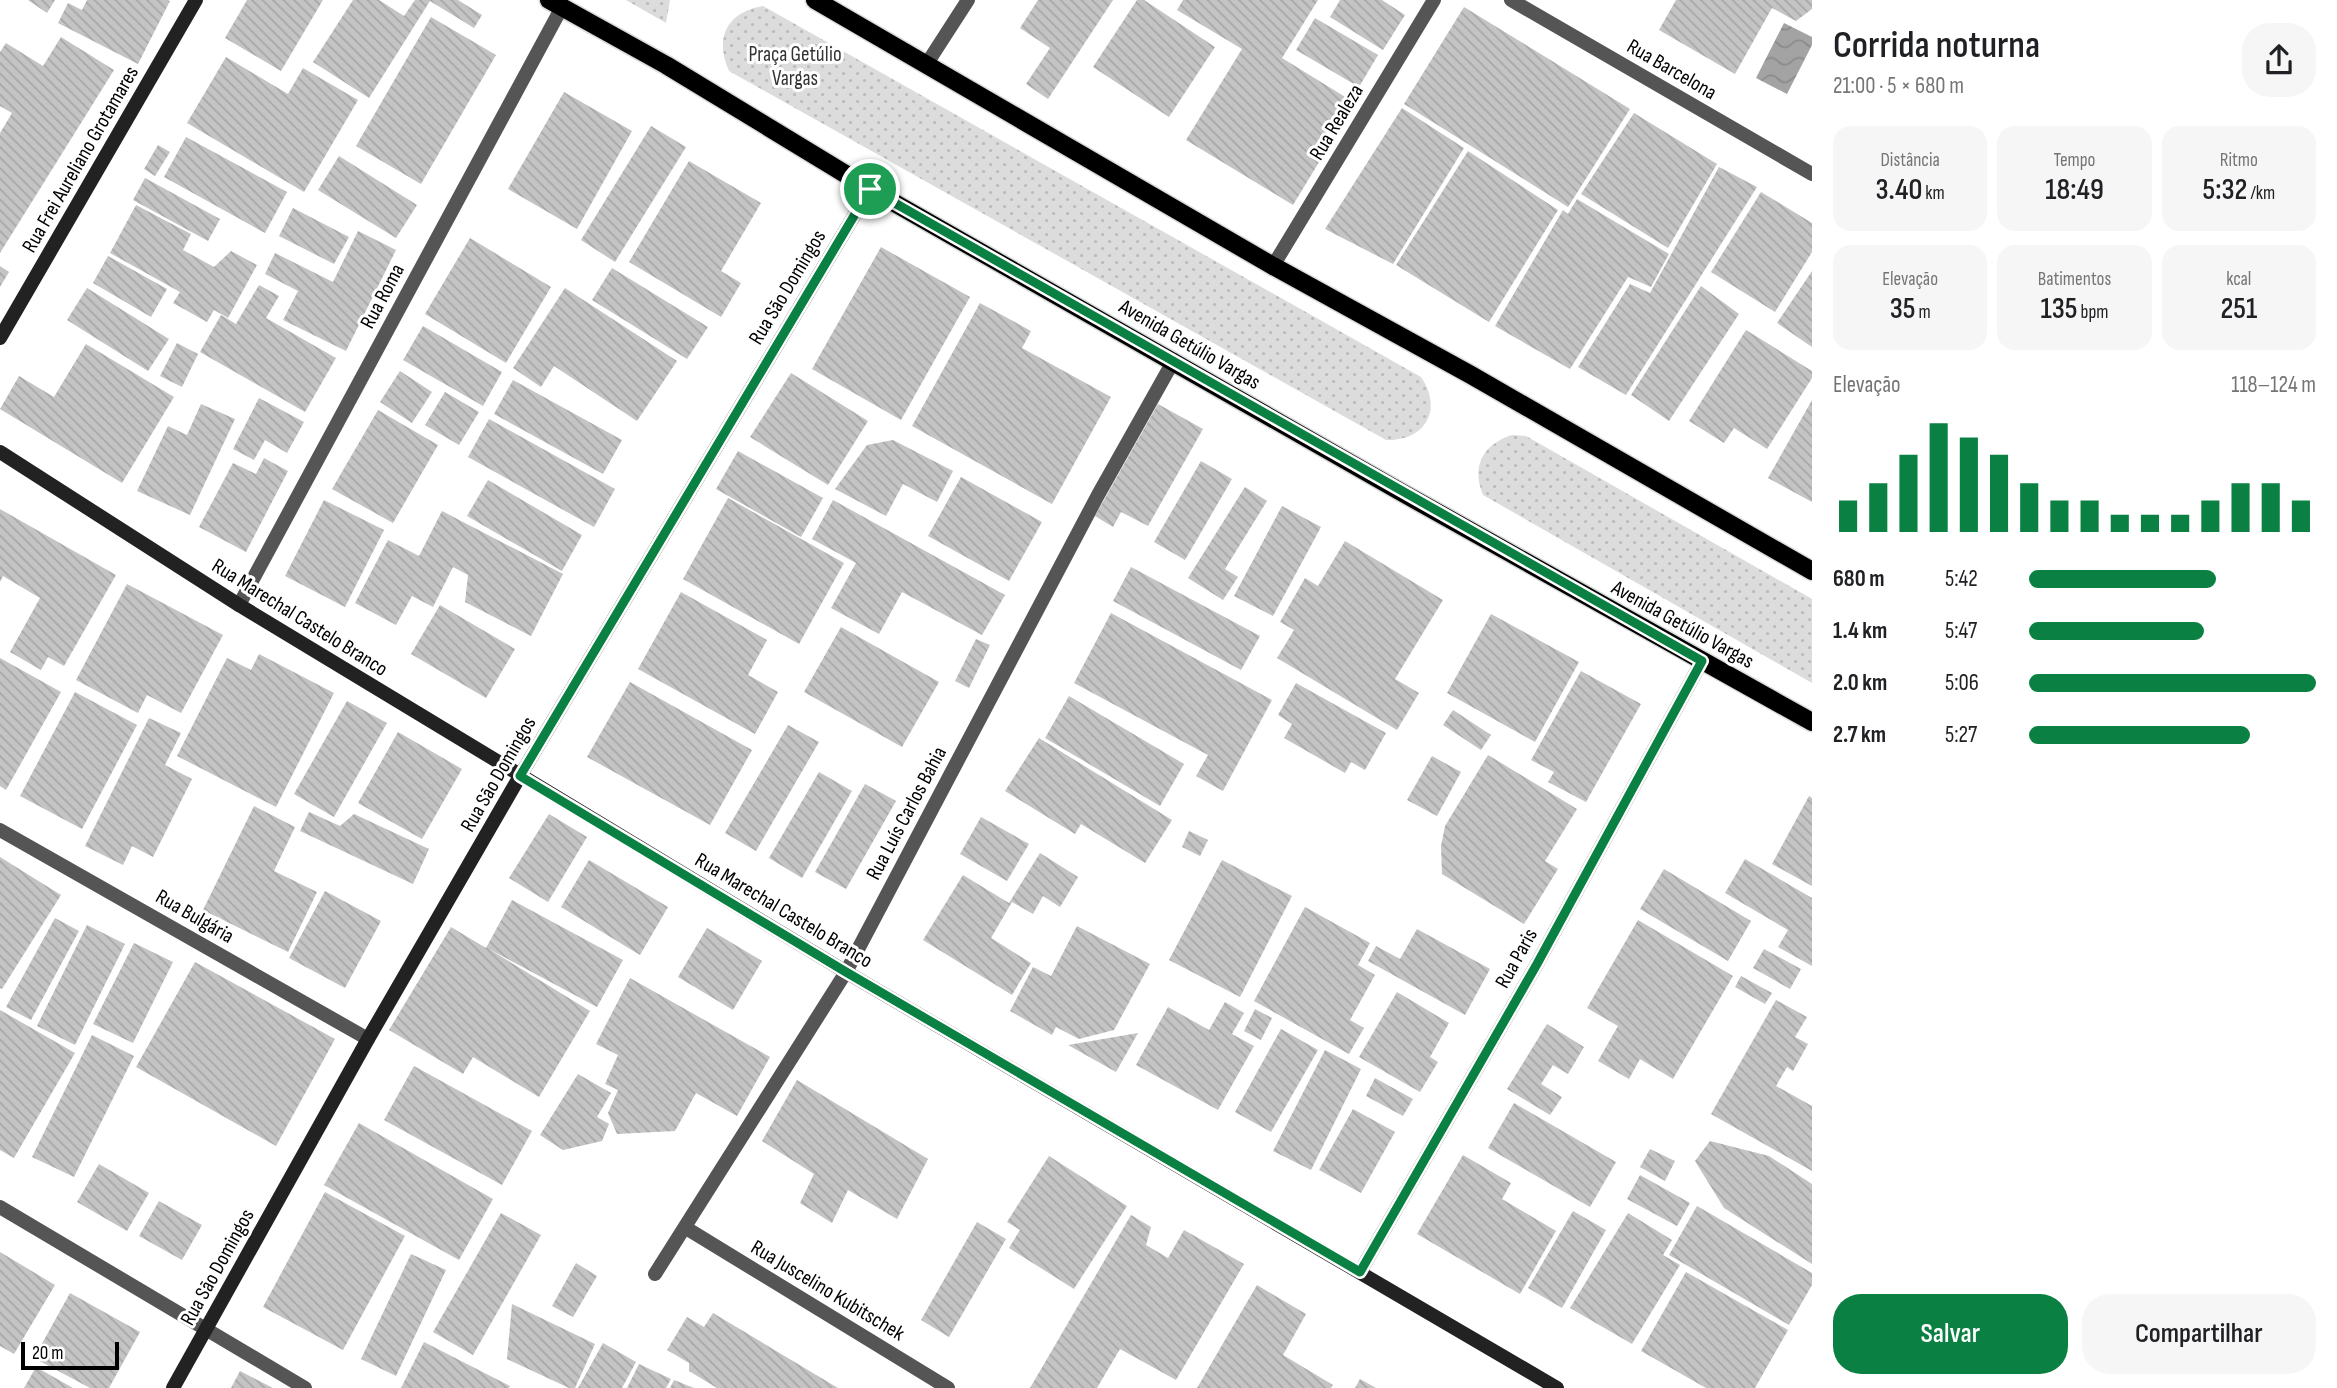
<!DOCTYPE html>
<html lang="pt">
<meta charset="utf-8">
<style>
body{margin:0;font-family:"Sofia Sans Condensed",sans-serif;background:#f6f6f6;color:#202124;height:100vh;display:flex;flex-direction:column;font-size:26px;white-space:nowrap}
*{box-sizing:border-box;margin:0}
p{font-size:23px;color:#757577}
.icon{flex:none;width:38px;height:38px;fill:none;stroke:currentColor;stroke-width:2;stroke-linecap:round;stroke-linejoin:round}
.map{position:relative;flex:1;overflow:hidden}
.drawer{display:flex;flex-direction:column;background:#fff;width:525px}
.drawer>*{flex:none}
.scale{position:absolute;left:21px;bottom:18px;width:98px;box-sizing:border-box;padding-left:7px;border:4px solid #000;border-top:0;font-size:19px;line-height:24px;white-space:nowrap;color:#000;-webkit-text-stroke:5px #fff;paint-order:stroke}
.pin{position:absolute;display:grid;place-items:center;width:60px;height:60px;color:#fff;margin:-30px;border:4px solid #fff;border-radius:50%;box-shadow:0 2px 7px #0007}
.round{display:grid;place-items:center;flex:none;width:74px;height:74px;border-radius:28px;background:#f6f6f6}
.summary{display:flex;align-items:center;justify-content:space-between;height:119px;padding:0 21px}
h1{font-size:38px;font-weight:600;line-height:52px}
.stats{display:grid;grid-template-columns:repeat(3,1fr);gap:10px;height:119px;padding:7px 21px}
.stats div{display:grid;align-content:center;border-radius:18px;background:#f6f6f6;text-align:center}
.stats b{font-size:30px;font-weight:600}
.stats small{font-size:19px;font-weight:400}
.stats p{font-size:19px}
.chart{height:196px;padding:14px 21px}
.chart p{display:flex;justify-content:space-between}
.chart svg{width:100%;height:126px;margin-top:7px;stroke:#0b8043;stroke-width:6}
.cta{display:flex;gap:14px;margin-top:auto;padding:14px 21px}
.cta a{flex:1;height:80px;border-radius:28px;background:#0b8043;color:#fff;font-size:28px;font-weight:600;line-height:80px;text-align:center}
.cta a+a{background:#f6f6f6;color:#202124}
ul{padding:0 21px;list-style:none;font-size:23px}
li{display:grid;grid-template-columns:112px 84px 1fr;align-items:center;height:52px}
li i{height:18px;border-radius:9px;background:#0b8043}
main{display:flex;flex:1;min-height:0}
.map>svg:first-child{display:block}
.garden{fill:url(#garden-dots)}
.water{fill:url(#water-waves)}
.building{fill:url(#building-back-hatch)}
.lines{fill:none;stroke-linecap:round;stroke-linejoin:round}
.primary-casing{stroke:#dbdbdb;stroke-width:21}
.street{stroke:#555;stroke-width:14}
.secondary{stroke:#222;stroke-width:14}
.primary{stroke:#000;stroke-width:18}
.route-casing{stroke:#fff;stroke-width:14}
.route{stroke:#0b8043;stroke-width:9}
.labels{text-anchor:middle;stroke-width:6;stroke-linejoin:round;paint-order:stroke}
.park-label{font-size:21px;fill:#333;stroke:#fff}
.street-label{font-size:21px;fill:#000;stroke:#fff}
</style>
<main>
<div class="map">
<svg width="1812" height="1388" viewBox="0 0 1812 1388">
<defs>
<pattern id="garden-dots" width="8" height="8" patternUnits="userSpaceOnUse" patternTransform="scale(1.75)"><rect width="8" height="8" fill="#dcdcdc"/><path d="M2 2h.1M6 6h.1" fill="none" stroke="#bbb" stroke-width="1.8" stroke-linecap="round"/></pattern>
<pattern id="water-waves" width="16" height="10" patternUnits="userSpaceOnUse" patternTransform="scale(1.75)"><rect width="16" height="10" fill="#a3a3a3"/><path d="M0 5q4-4 8 0t8 0" fill="none" stroke="#8b8b8b"/></pattern>
<pattern id="building-back-hatch" width="6" height="6" patternUnits="userSpaceOnUse" patternTransform="scale(1.75)"><rect width="6" height="6" fill="#c4c4c4"/><path d="M-1 5l2 2M0 0l6 6M5-1l2 2" fill="none" stroke="#a7a7a7"/></pattern>
</defs>
<rect width="100%" height="100%" fill="#fff"/>
<!-- garden -->
<path class="garden" d="M 626,0 L 670,0 L 666,23 Z
M 763,6 L 1421,377 C 1443,409 1426,441 1386,440 L 729,71 C 714,38 727,12 763,6 Z
M 1512,435 L 1526,436 L 1812,599 L 1812,683 L 1483,495 C 1471,467 1483,444 1512,435 Z"/>
<!-- water -->
<path class="water" d="M 1784,23 L 1812,37 L 1812,45 L 1787,94 L 1756,78 Z"/>
<!-- building -->
<path class="building" d="M 28,0 L 55,0 L 47,13 Z
M 87,0 L 167,0 L 170,1 L 138,64 L 58,23 L 68,3 L 82,10 Z
M 247,0 L 323,0 L 281,71 L 225,38 Z
M 353,0 L 379,0 L 404,16 L 415,0 L 458,0 L 482,15 L 474,28 L 430,1 L 369,98 L 313,62 Z
M 1038,0 L 1113,0 L 1048,99 L 1026,84 L 1050,48 L 1020,28 Z
M 1137,0 L 1144,0 L 1215,47 L 1169,117 L 1093,67 Z
M 1183,0 L 1318,0 L 1282,58 L 1355,103 L 1293,205 L 1186,140 L 1242,49 L 1177,10 Z
M 1340,0 L 1382,0 L 1405,15 L 1383,50 L 1330,17 Z
M 1676,0 L 1812,0 L 1812,9 L 1796,21 L 1772,8 L 1735,74 L 1659,30 Z
M 1464,7 L 1630,109 L 1568,207 L 1404,104 Z
M 431,17 L 496,55 L 421,184 L 356,146 Z
M 1315,18 L 1378,55 L 1359,87 L 1296,50 Z
M 61,37 L 114,70 L 0,253 L 0,133 L 12,113 L 0,106 L 0,52 L 6,43 L 43,66 Z
M 226,57 L 288,94 L 303,68 L 358,100 L 304,192 L 187,123 Z
M 564,92 L 632,131 L 577,229 L 508,189 Z
M 1402,108 L 1464,148 L 1393,264 L 1325,229 Z
M 1634,113 L 1717,164 L 1668,248 L 1581,194 Z
M 651,126 L 686,147 L 615,262 L 581,240 Z
M 186,137 L 287,192 L 265,233 L 164,177 Z
M 158,145 L 170,152 L 155,176 L 144,169 Z
M 1468,151 L 1558,210 L 1489,322 L 1396,265 Z
M 339,156 L 417,205 L 396,238 L 318,190 Z
M 689,161 L 761,203 L 721,271 L 741,283 L 721,317 L 629,262 Z
M 1719,167 L 1757,187 L 1626,395 L 1578,367 L 1630,284 L 1650,293 Z
M 145,178 L 220,219 L 208,241 L 133,200 Z
M 1761,192 L 1812,223 L 1812,252 L 1775,312 L 1711,272 Z
M 1577,199 L 1669,254 L 1651,287 L 1628,277 L 1570,369 L 1495,326 L 1563,210 L 1568,214 Z
M 136,205 L 191,234 L 183,250 L 214,267 L 231,251 L 257,265 L 228,318 L 214,310 L 207,322 L 173,303 L 180,292 L 110,253 Z
M 293,208 L 349,237 L 334,264 L 279,236 Z
M 358,231 L 396,250 L 346,351 L 283,320 L 298,291 L 265,274 L 275,253 L 333,282 Z
M 470,238 L 551,287 L 506,363 L 425,314 Z
M 881,247 L 970,297 L 901,420 L 812,369 Z
M 108,256 L 167,289 L 151,317 L 93,283 Z
M 0,266 L 9,272 L 0,287 Z
M 612,268 L 708,327 L 687,359 L 592,300 Z
M 1812,271 L 1812,347 L 1777,323 Z
M 259,285 L 279,296 L 266,318 L 336,358 L 305,412 L 200,352 L 221,315 L 236,324 Z
M 1701,286 L 1739,314 L 1669,421 L 1631,395 Z
M 87,288 L 169,339 L 148,371 L 67,320 Z
M 565,288 L 677,361 L 637,421 L 554,366 L 541,387 L 513,368 Z
M 980,303 L 1031,331 L 1022,348 L 1111,397 L 1052,504 L 912,426 Z
M 423,326 L 502,372 L 483,406 L 403,360 Z
M 1746,330 L 1812,371 L 1812,378 L 1767,449 L 1734,428 L 1724,443 L 1689,421 Z
M 177,343 L 198,354 L 182,387 L 160,376 Z
M 86,344 L 174,397 L 122,483 L 0,409 L 19,376 L 54,397 Z
M 400,371 L 432,392 L 412,423 L 380,402 Z
M 791,373 L 868,421 L 828,485 L 750,437 Z
M 513,380 L 622,440 L 603,474 L 494,414 Z
M 445,392 L 479,412 L 459,445 L 425,425 Z
M 259,398 L 304,422 L 287,453 L 265,440 L 254,460 L 233,449 Z
M 1812,400 L 1812,502 L 1768,478 Z
M 201,404 L 235,419 L 190,515 L 137,491 L 168,426 L 187,435 Z
M 1158,404 L 1203,429 L 1148,526 L 1121,512 L 1113,527 L 1095,516 Z
M 378,410 L 438,445 L 393,523 L 332,489 Z
M 489,419 L 615,489 L 594,527 L 468,457 Z
M 893,440 L 953,471 L 937,502 L 903,484 L 886,516 L 835,489 L 867,445 Z
M 738,451 L 823,498 L 801,537 L 716,489 Z
M 264,458 L 288,471 L 246,552 L 199,527 L 233,463 L 256,474 Z
M 1201,461 L 1232,479 L 1185,560 L 1154,542 Z
M 961,477 L 1042,522 L 1009,581 L 928,536 Z
M 488,480 L 582,535 L 562,571 L 467,516 Z
M 1245,487 L 1267,501 L 1225,569 L 1238,577 L 1223,600 L 1188,578 Z
M 728,498 L 844,563 L 799,644 L 683,579 Z
M 324,500 L 384,530 L 345,607 L 285,576 Z
M 833,500 L 1005,595 L 982,635 L 902,592 L 879,634 L 831,608 L 856,563 L 812,539 Z
M 1282,506 L 1321,527 L 1273,616 L 1234,596 Z
M 0,509 L 116,575 L 64,666 L 48,657 L 41,670 L 10,652 L 40,598 L 3,576 L 0,582 Z
M 442,511 L 563,574 L 531,636 L 465,602 L 468,575 L 453,567 L 433,607 L 412,596 L 396,625 L 355,603 L 388,540 L 419,556 Z
M 1345,541 L 1443,600 L 1395,679 L 1419,693 L 1397,730 L 1277,658 L 1294,630 L 1280,622 L 1305,578 L 1318,586 Z
M 1131,567 L 1260,636 L 1241,670 L 1113,601 Z
M 127,584 L 223,635 L 181,713 L 147,695 L 138,713 L 76,680 Z
M 681,592 L 767,640 L 748,675 L 778,692 L 755,734 L 638,669 Z
M 440,605 L 515,649 L 486,698 L 411,654 Z
M 1111,613 L 1272,700 L 1223,791 L 1196,776 L 1208,755 L 1074,683 Z
M 1491,614 L 1579,662 L 1535,742 L 1447,693 Z
M 841,627 L 939,682 L 902,747 L 804,692 Z
M 976,639 L 990,645 L 969,688 L 955,681 Z
M 259,654 L 334,693 L 276,807 L 177,756 L 227,658 L 251,670 Z
M 0,658 L 61,692 L 6,790 L 0,786 Z
M 1581,671 L 1641,704 L 1586,802 L 1548,782 L 1554,772 L 1531,760 Z
M 630,682 L 752,750 L 710,825 L 587,757 Z
M 1296,683 L 1386,733 L 1365,770 L 1351,762 L 1345,773 L 1284,738 L 1292,724 L 1278,715 Z
M 75,692 L 137,725 L 82,829 L 20,796 Z
M 1069,696 L 1184,764 L 1160,806 L 1045,738 Z
M 347,701 L 387,723 L 334,817 L 294,794 Z
M 1453,710 L 1491,735 L 1481,750 L 1443,725 Z
M 149,718 L 181,733 L 165,765 L 192,779 L 153,857 L 132,846 L 123,865 L 85,846 Z
M 788,725 L 819,742 L 756,851 L 725,833 Z
M 398,732 L 462,769 L 422,839 L 358,803 Z
M 1039,738 L 1172,820 L 1145,863 L 1081,824 L 1075,834 L 1005,791 Z
M 1488,755 L 1577,809 L 1545,861 L 1558,869 L 1524,924 L 1442,874 L 1441,846 L 1445,826 Z
M 1432,756 L 1461,772 L 1437,816 L 1407,800 Z
M 819,772 L 852,791 L 802,878 L 769,858 Z
M 865,784 L 896,801 L 846,889 L 815,872 Z
M 1809,796 L 1812,798 L 1812,886 L 1772,864 Z
M 254,806 L 295,827 L 274,871 L 317,892 L 288,952 L 203,910 Z
M 309,812 L 340,826 L 354,814 L 429,849 L 413,884 L 300,831 Z
M 549,814 L 587,837 L 548,902 L 509,878 Z
M 981,817 L 1029,844 L 1007,881 L 960,854 Z
M 1189,831 L 1208,840 L 1200,856 L 1182,847 Z
M 1040,853 L 1078,877 L 1060,907 L 1043,896 L 1033,914 L 1012,902 L 991,938 L 1031,963 L 1012,995 L 923,940 L 963,875 L 1009,903 Z
M 0,857 L 61,895 L 2,989 L 0,988 Z
M 1745,859 L 1812,898 L 1812,966 L 1778,947 L 1788,930 L 1725,893 Z
M 589,860 L 668,907 L 640,955 L 561,907 Z
M 1222,860 L 1292,896 L 1240,997 L 1169,960 Z
M 1664,869 L 1751,921 L 1728,961 L 1640,909 Z
M 325,891 L 381,921 L 345,988 L 289,958 Z
M 512,900 L 623,960 L 597,1007 L 489,949 L 590,1011 L 539,1097 L 473,1057 L 463,1074 L 389,1030 L 451,927 L 486,948 Z
M 1305,907 L 1370,943 L 1358,965 L 1375,975 L 1350,1020 L 1364,1028 L 1349,1054 L 1254,1001 Z
M 55,918 L 79,931 L 31,1020 L 6,1007 Z
M 1638,920 L 1733,976 L 1673,1079 L 1640,1059 L 1629,1079 L 1598,1061 L 1618,1026 L 1587,1008 Z
M 87,925 L 125,944 L 75,1045 L 37,1026 Z
M 1077,926 L 1150,964 L 1114,1030 L 1079,1039 L 1056,1027 L 1052,1035 L 1010,1011 L 1033,967 L 1051,976 Z
M 707,928 L 762,961 L 733,1010 L 678,977 Z
M 1417,929 L 1490,969 L 1465,1015 L 1368,961 L 1376,946 L 1400,959 Z
M 134,943 L 173,962 L 133,1043 L 93,1024 Z
M 1764,949 L 1801,969 L 1790,989 L 1753,968 Z
M 195,962 L 335,1039 L 276,1146 L 136,1067 Z
M 1741,976 L 1772,993 L 1765,1004 L 1735,987 Z
M 630,978 L 770,1057 L 737,1116 L 696,1093 L 675,1131 L 617,1134 L 608,1113 L 618,1090 L 605,1084 L 618,1055 L 596,1044 Z
M 1397,992 L 1449,1023 L 1430,1057 L 1438,1062 L 1420,1092 L 1359,1057 Z
M 1776,1000 L 1807,1017 L 1795,1037 L 1808,1044 L 1793,1071 L 1787,1067 L 1776,1086 L 1812,1106 L 1812,1171 L 1711,1114 Z
M 1225,1002 L 1244,1013 L 1232,1034 L 1254,1046 L 1218,1110 L 1136,1065 L 1168,1007 L 1209,1030 Z
M 1255,1009 L 1272,1018 L 1261,1040 L 1244,1031 Z
M 0,1010 L 75,1053 L 14,1158 L 0,1150 Z
M 1547,1024 L 1584,1047 L 1568,1074 L 1553,1065 L 1541,1084 L 1562,1097 L 1550,1115 L 1507,1089 Z
M 1281,1029 L 1318,1050 L 1271,1132 L 1235,1112 Z
M 1138,1033 L 1116,1072 L 1068,1045 Z
M 92,1035 L 134,1056 L 74,1177 L 32,1157 Z
M 1325,1050 L 1361,1069 L 1311,1170 L 1273,1151 Z
M 414,1066 L 532,1131 L 502,1185 L 384,1120 Z
M 578,1074 L 611,1093 L 597,1117 L 609,1124 L 602,1141 L 563,1150 L 540,1135 Z
M 1375,1078 L 1413,1099 L 1403,1116 L 1366,1096 Z
M 797,1080 L 928,1159 L 897,1219 L 848,1190 L 832,1223 L 800,1203 L 814,1174 L 762,1141 Z
M 1514,1103 L 1616,1162 L 1590,1207 L 1488,1148 Z
M 1353,1109 L 1395,1132 L 1361,1193 L 1319,1170 Z
M 359,1123 L 493,1199 L 459,1260 L 324,1185 Z
M 1710,1141 L 1769,1156 L 1812,1184 L 1812,1264 L 1724,1208 L 1695,1161 Z
M 1650,1149 L 1675,1161 L 1665,1181 L 1640,1167 Z
M 1463,1155 L 1511,1183 L 1502,1199 L 1556,1231 L 1520,1294 L 1417,1234 Z
M 1049,1156 L 1127,1206 L 1074,1289 L 1009,1248 L 1020,1230 L 1007,1222 Z
M 99,1164 L 149,1193 L 127,1231 L 77,1202 Z
M 1640,1175 L 1690,1203 L 1677,1226 L 1627,1199 Z
M 325,1192 L 405,1236 L 343,1350 L 263,1307 Z
M 159,1201 L 202,1225 L 182,1260 L 139,1236 Z
M 1697,1206 L 1812,1273 L 1812,1285 L 1789,1325 L 1669,1255 Z
M 1573,1211 L 1606,1230 L 1562,1308 L 1528,1288 Z
M 501,1213 L 541,1235 L 473,1355 L 433,1332 Z
M 1628,1213 L 1672,1240 L 1663,1255 L 1680,1265 L 1632,1344 L 1570,1308 Z
M 1131,1215 L 1151,1227 L 1146,1245 L 1168,1258 L 1184,1230 L 1244,1264 L 1176,1380 L 1120,1349 L 1097,1388 L 1030,1388 Z
M 977,1222 L 1006,1239 L 949,1337 L 921,1320 Z
M 0,1252 L 55,1285 L 14,1354 L 0,1346 Z
M 411,1254 L 446,1270 L 396,1376 L 361,1359 Z
M 576,1263 L 597,1276 L 573,1317 L 552,1306 Z
M 1686,1272 L 1788,1330 L 1755,1388 L 1706,1388 L 1641,1351 Z
M 1257,1285 L 1306,1314 L 1283,1355 L 1333,1385 L 1331,1388 L 1197,1388 Z
M 70,1293 L 140,1332 L 109,1388 L 90,1388 L 34,1358 Z
M 512,1304 L 595,1344 L 575,1388 L 569,1388 L 507,1359 Z
M 713,1313 L 838,1388 L 717,1388 L 689,1371 L 689,1363 L 667,1350 L 687,1317 L 704,1327 Z
M 424,1342 L 510,1386 L 509,1388 L 401,1388 Z
M 603,1343 L 636,1362 L 622,1388 L 578,1388 Z
M 639,1364 L 671,1379 L 666,1388 L 627,1388 Z
M 36,1367 L 73,1388 L 24,1388 Z
M 240,1371 L 273,1388 L 231,1388 Z
M 1360,1379 L 1376,1388 L 1355,1388 Z
M 674,1380 L 694,1388 L 670,1388 Z"/>
<g class="lines">
<!-- primary casing -->
<g class="primary-casing">
<path id="primary" d="M 549,0 L 666,65 L 870,189 L 1401,492 L 1812,722
M 815,0 L 1273,266 L 1471,375 L 1812,571"/>
</g>
<!-- street -->
<path class="street" d="M 1511,0 L 1812,174
M 926,65 L 968,0
M 1273,266 L 1434,0
M 239,605 L 562,7
M 0,830 L 368,1039
M 0,1207 L 305,1388
M 686,1228 L 948,1388
M 1360,1272 L 1537,964 L 1702,661
M 655,1274 L 846,972 L 1098,495 L 1174,360"/>
<!-- secondary -->
<path class="secondary" d="M 0,338 L 196,0
M 0,452 L 239,605 L 846,972 L 1557,1388
M 173,1388 L 368,1039 L 520,776 L 870,189"/>
<!-- primary -->
<use href="#primary" class="primary"/>
</g>
<g class="lines">
<!-- route casing -->
<g class="route-casing">
<path id="route" d="M 870,189 L 1702,661 L 1537,964 L 1360,1272 L 846,972 L 520,776 Z"/>
</g>
<!-- route -->
<use href="#route" class="route"/>
</g>
<g class="labels">
<!-- park labels -->
<g class="park-label">
<text x="795" y="61">Praça Getúlio<tspan x="795" dy="24">Vargas</tspan></text>
</g>
<!-- street labels -->
<g class="street-label">
<text transform="translate(1672 69) rotate(30)" y="7">Rua Barcelona</text>
<text transform="translate(1336 122) rotate(-59)" y="7">Rua Realeza</text>
<text transform="translate(80 159) rotate(-60)" y="7">Rua Frei Aureliano Grotamares</text>
<text transform="translate(787 287) rotate(-59)" y="7">Rua São Domingos</text>
<text transform="translate(382 296) rotate(-62)" y="7">Rua Roma</text>
<text transform="translate(1190 344) rotate(30)" y="7">Avenida Getúlio Vargas</text>
<text transform="translate(300 617) rotate(32)" y="7">Rua Marechal Castelo Branco</text>
<text transform="translate(1683 624) rotate(29)" y="7">Avenida Getúlio Vargas</text>
<text transform="translate(498 774) rotate(-60)" y="7">Rua São Domingos</text>
<text transform="translate(906 813) rotate(-62)" y="7">Rua Luís Carlos Bahia</text>
<text transform="translate(784 910) rotate(31)" y="7">Rua Marechal Castelo Branco</text>
<text transform="translate(195 916) rotate(30)" y="7">Rua Bulgária</text>
<text transform="translate(1516 958) rotate(-61)" y="7">Rua Paris</text>
<text transform="translate(217 1267) rotate(-61)" y="7">Rua São Domingos</text>
<text transform="translate(828 1290) rotate(31)" y="7">Rua Juscelino Kubitschek</text>
</g>
</g>
</svg>
<div class="scale">20 m</div>
<div class="pin" style="left:870px;top:189px;background:#1e9e55"><svg class="icon" aria-label="arrive" viewBox="0 0 24 24"><path d="M6 21V4h12l-3 4 3 4H6"/></svg></div>
</div>
<section class="drawer">
<div class="summary"><div><h1>Corrida noturna</h1><p>21:00 · 5 × 680 m</p></div><a class="round"><svg class="icon" aria-label="share" viewBox="0 0 24 24"><path d="M12 15V3M7 8l5-5 5 5M5 13v7h14v-7"/></svg></a></div>
<div class="stats">
<div><p>Distância</p><b>3.40<small> km</small></b></div>
<div><p>Tempo</p><b>18:49</b></div>
<div><p>Ritmo</p><b>5:32<small> /km</small></b></div>
</div>
<div class="stats">
<div><p>Elevação</p><b>35<small> m</small></b></div>
<div><p>Batimentos</p><b>135<small> bpm</small></b></div>
<div><p>kcal</p><b>251</b></div>
</div>
<div class="chart"><p><span>Elevação</span>118–124 m</p>
<svg viewBox="0 0 160 44" preserveAspectRatio="none"><path d="M5 44V33M15 44V27M25 44V17M35 44V6M45 44V11M55 44V17M65 44V27M75 44V33M85 44V33M95 44V38M105 44V38M115 44V38M125 44V33M135 44V27M145 44V27M155 44V33"/></svg>
</div>
<ul>
<li><b>680 m</b>5:42<i style="width:65%"></i></li>
<li><b>1.4 km</b>5:47<i style="width:61%"></i></li>
<li><b>2.0 km</b>5:06<i style="width:100%"></i></li>
<li><b>2.7 km</b>5:27<i style="width:77%"></i></li>
</ul>
<div class="cta"><a>Salvar</a><a>Compartilhar</a></div>
</section>
</main>
